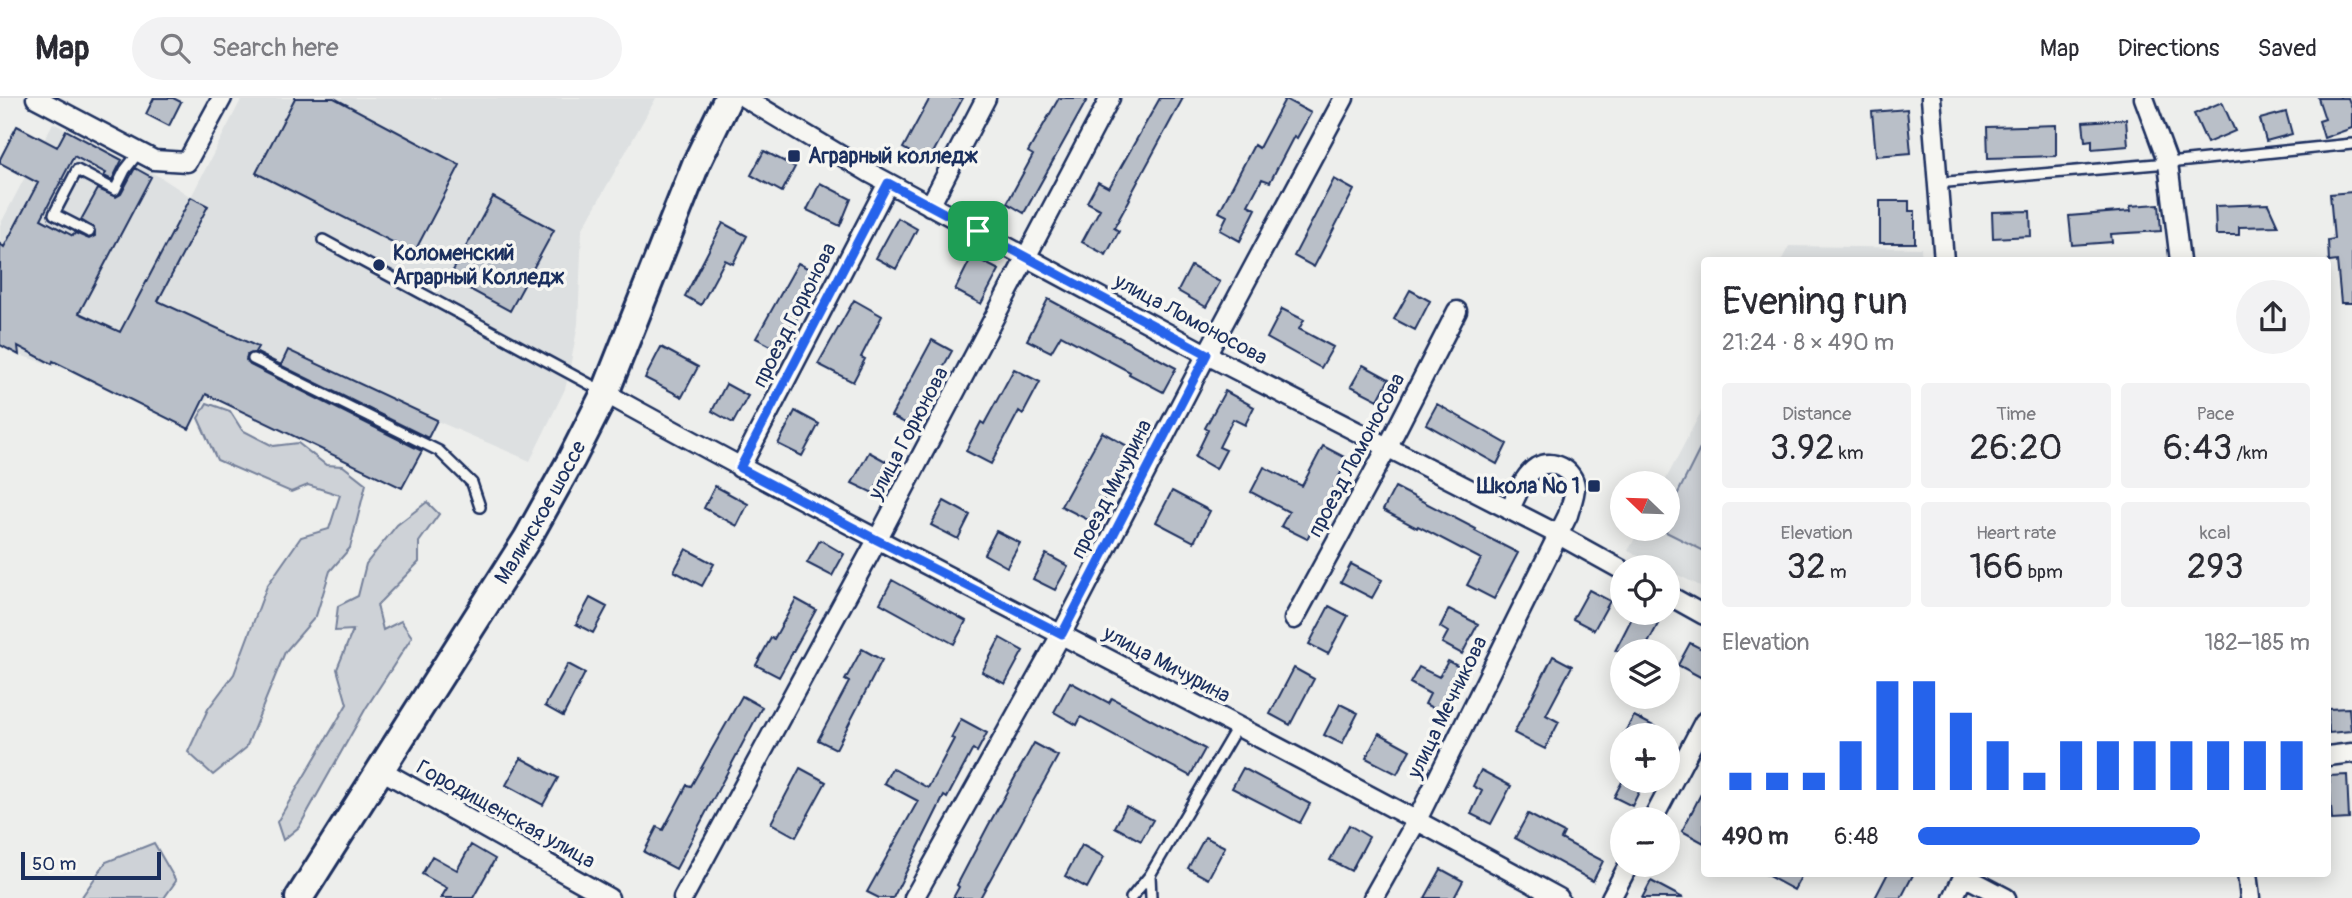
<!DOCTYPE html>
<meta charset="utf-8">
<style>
body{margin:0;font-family:Pangolin,sans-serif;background:#f2f2f3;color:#2b2b33;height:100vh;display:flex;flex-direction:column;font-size:26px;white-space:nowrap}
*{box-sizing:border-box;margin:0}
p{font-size:23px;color:#7c7c81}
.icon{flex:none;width:38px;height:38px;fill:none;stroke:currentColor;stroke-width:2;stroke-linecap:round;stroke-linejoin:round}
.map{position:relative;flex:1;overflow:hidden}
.details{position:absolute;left:1701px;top:159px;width:630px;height:620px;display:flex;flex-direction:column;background:#fff;border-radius:7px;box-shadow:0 4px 18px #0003}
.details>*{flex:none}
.needle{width:46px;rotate:293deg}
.controls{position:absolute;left:1610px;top:373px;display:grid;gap:14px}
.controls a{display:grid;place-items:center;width:70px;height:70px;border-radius:50%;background:#fff;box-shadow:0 4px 18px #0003;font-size:35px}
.scale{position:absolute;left:21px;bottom:18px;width:140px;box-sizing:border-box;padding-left:7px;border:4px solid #1b2f5e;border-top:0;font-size:19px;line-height:24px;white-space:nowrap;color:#1b2f5e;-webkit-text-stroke:5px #f6f6f2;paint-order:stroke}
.pin{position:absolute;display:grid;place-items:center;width:60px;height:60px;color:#fff;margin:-30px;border-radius:14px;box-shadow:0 4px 10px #0006}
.round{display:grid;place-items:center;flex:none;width:74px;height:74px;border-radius:37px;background:#f2f2f3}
.overview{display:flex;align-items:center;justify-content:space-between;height:119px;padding:0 21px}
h1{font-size:38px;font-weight:600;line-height:52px}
.metrics{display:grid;grid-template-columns:repeat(3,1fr);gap:10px;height:119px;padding:7px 21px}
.metrics div{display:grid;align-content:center;border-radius:7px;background:#f2f2f3;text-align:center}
.metrics b{font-size:35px;font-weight:600}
.metrics small{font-size:19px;font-weight:400}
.metrics p{font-size:19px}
.chart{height:196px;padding:14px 21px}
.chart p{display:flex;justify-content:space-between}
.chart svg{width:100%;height:126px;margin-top:7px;stroke:#2563eb;stroke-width:6}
ul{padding:0 21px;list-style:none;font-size:23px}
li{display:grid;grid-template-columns:112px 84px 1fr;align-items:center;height:52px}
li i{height:18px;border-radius:9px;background:#2563eb}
header{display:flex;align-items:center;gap:42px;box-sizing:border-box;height:98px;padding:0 35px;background:#fff;border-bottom:2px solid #e1e1e2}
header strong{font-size:33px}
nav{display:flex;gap:38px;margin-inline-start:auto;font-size:24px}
.search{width:490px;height:63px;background:#f2f2f3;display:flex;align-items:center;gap:18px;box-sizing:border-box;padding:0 24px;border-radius:38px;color:#7c7c81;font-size:26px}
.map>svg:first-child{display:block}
.built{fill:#dde0e1}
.green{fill:#ced2d7;stroke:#74809a;stroke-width:2}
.building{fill:#b9bfc8;stroke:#1b2f5e;stroke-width:2}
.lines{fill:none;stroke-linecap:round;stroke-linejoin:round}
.lane-casing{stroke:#1b2f5e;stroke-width:14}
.street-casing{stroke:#1b2f5e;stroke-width:23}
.secondary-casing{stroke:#1b2f5e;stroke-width:32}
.lane{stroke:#f6f6f2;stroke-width:9}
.street{stroke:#f6f6f2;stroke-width:18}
.secondary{stroke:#f6f6f2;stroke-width:26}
.route-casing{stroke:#fff;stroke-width:14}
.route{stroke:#2563eb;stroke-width:9}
.poi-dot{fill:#1b2f5e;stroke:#f6f6f2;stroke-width:2.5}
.labels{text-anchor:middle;stroke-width:7;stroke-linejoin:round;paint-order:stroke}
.poi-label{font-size:21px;font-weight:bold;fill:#1b2f5e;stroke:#f6f6f2;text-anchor:start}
.street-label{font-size:21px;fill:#1b2f5e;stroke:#f6f6f2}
</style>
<header>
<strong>Map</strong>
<div class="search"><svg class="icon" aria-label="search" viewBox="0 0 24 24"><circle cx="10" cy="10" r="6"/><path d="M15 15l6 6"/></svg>Search here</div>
<nav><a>Map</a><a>Directions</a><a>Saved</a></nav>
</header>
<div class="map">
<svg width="2352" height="800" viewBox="0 0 2352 800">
<rect width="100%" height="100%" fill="#edeeec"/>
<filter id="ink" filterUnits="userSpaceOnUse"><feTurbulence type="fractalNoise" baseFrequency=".0143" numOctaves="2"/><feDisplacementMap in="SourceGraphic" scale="14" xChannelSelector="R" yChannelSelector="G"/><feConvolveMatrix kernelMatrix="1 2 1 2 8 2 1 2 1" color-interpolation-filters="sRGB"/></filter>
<g filter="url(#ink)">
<!-- built -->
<path class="built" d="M 242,0 L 656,0 L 582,132 L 578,226 L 569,275 L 565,291 L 530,363 L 437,323 L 402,390 L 210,298 L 198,313 L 189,331 L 75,274 L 19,257 L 0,247 L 0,127 L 53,25 L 162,80 L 191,99 Z
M 1789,148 L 1921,150 L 1922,163 L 1781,163 Z
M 1704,308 L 1704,490 L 1668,472 L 1668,469 L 1661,469 L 1628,453 L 1640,431 L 1668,430 L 1668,385 L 1664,385 Z"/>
<!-- green -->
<path class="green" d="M 207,305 L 230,313 L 242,332 L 273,348 L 298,345 L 326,367 L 343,368 L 366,386 L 350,450 L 330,473 L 316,518 L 285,554 L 246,650 L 213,677 L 188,654 L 208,611 L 234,576 L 267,488 L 301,439 L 329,431 L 340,397 L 308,387 L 291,394 L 217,362 L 198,320 Z
M 1704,343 L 1704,453 L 1660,431 L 1668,430 L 1668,415 Z
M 427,404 L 439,416 L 419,444 L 419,464 L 377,507 L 383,532 L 401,523 L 412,539 L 366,610 L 299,729 L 283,742 L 277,724 L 347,606 L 337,571 L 353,532 L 335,533 L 338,508 L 358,498 L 366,466 L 397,427 Z
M 154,745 L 176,783 L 164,800 L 81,800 L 106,764 Z"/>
<!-- building -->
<path class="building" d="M 154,0 L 173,0 L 181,4 L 169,28 L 146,16 Z
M 295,0 L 334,0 L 460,67 L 414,155 L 256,75 Z
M 930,0 L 963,0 L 928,64 L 903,50 Z
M 1059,0 L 1088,0 L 1024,115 L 1007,105 L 1033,57 L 1028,54 Z
M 1160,0 L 1183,0 L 1129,100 L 1130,101 L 1114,130 L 1119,133 L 1106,157 L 1082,144 L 1100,111 L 1087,104 L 1098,84 L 1109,90 Z
M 2318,0 L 2348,0 L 2352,10 L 2352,30 L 2324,40 L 2319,23 L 2325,21 Z
M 1285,1 L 1311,15 L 1297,40 L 1294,38 L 1270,84 L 1262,81 L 1248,107 L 1256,111 L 1240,143 L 1220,132 L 1227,118 L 1219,114 L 1254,47 L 1259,50 Z
M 2222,4 L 2235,33 L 2207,45 L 2194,16 Z
M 1907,11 L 1911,55 L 1876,58 L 1872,14 Z
M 2286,14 L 2292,36 L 2266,43 L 2260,21 Z
M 2126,21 L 2128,48 L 2092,51 L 2092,42 L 2085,43 L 2083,24 Z
M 2056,27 L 2056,58 L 1988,60 L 1987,29 Z
M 17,28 L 57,49 L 66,32 L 122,62 L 112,82 L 104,78 L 106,75 L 74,58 L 41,121 L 73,138 L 75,135 L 89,141 L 95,138 L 94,130 L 81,122 L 98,91 L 116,99 L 121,96 L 135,70 L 151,79 L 79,215 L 120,234 L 191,99 L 208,108 L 158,203 L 258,249 L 255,254 L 281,267 L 288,252 L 437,322 L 428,340 L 256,255 L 247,257 L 246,262 L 250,267 L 422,353 L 402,390 L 206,296 L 189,331 L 53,263 L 52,266 L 18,248 L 19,257 L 0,247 L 0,146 L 4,149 L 38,85 L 0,65 L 0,61 Z
M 764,53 L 795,69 L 782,94 L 751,77 Z
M 1334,81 L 1354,92 L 1314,169 L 1294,158 Z
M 820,85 L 851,101 L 840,128 L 807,112 Z
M 2352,94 L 2352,205 L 2341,205 L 2337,163 L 2329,164 L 2328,142 L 2334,141 L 2330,96 Z
M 493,99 L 554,132 L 510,213 L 449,180 Z
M 1880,103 L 1909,103 L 1909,113 L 1915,113 L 1915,145 L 1880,145 Z
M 2159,106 L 2161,133 L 2111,136 L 2112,144 L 2072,147 L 2069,118 L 2131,113 L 2130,108 Z
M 2268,106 L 2278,128 L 2239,129 L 2239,137 L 2216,137 L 2215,108 Z
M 2030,113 L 2031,138 L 1993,140 L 1992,114 Z
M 898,120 L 917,131 L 896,171 L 876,160 Z
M 723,125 L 747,138 L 733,166 L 725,162 L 701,207 L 685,198 Z
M 972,158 L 999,172 L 981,206 L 955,192 Z
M 798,165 L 820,177 L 780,253 L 756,240 Z
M 1191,168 L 1220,184 L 1206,209 L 1178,193 Z
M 1410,192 L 1430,203 L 1415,232 L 1394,221 Z
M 1048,201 L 1176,270 L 1163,294 L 1129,276 L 1130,274 L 1061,237 L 1051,254 L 1027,242 Z
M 854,202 L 882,218 L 861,259 L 865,261 L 853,284 L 818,266 Z
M 1282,211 L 1304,222 L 1299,231 L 1333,249 L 1321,270 L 1267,240 Z
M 932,242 L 952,253 L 911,328 L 891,318 Z
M 661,249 L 698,269 L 682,299 L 645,280 Z
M 1363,267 L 1389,281 L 1378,302 L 1351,288 Z
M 1014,271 L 1040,284 L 1023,316 L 1019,313 L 991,366 L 966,353 L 981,324 L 984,326 Z
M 726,286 L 748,298 L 733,325 L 712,313 Z
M 1225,293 L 1254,309 L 1245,327 L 1233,321 L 1219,349 L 1226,352 L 1216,371 L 1195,359 L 1208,332 L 1205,330 Z
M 1437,306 L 1507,346 L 1497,366 L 1426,326 Z
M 795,313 L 819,326 L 802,358 L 778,346 Z
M 1102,334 L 1131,350 L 1092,424 L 1061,408 Z
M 1323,348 L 1348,361 L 1307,441 L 1281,428 L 1289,414 L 1251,394 L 1264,369 L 1302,388 Z
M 869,354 L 889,365 L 873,395 L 852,385 Z
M 715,388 L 748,406 L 737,428 L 704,410 Z
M 1395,389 L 1476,431 L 1475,433 L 1518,455 L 1494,501 L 1467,487 L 1481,461 L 1418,428 L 1417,430 L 1383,412 Z
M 1172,393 L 1210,413 L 1194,444 L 1156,424 Z
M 944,403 L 970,417 L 958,441 L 931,427 Z
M 996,433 L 1020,445 L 1007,469 L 984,456 Z
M 820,442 L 844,456 L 832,478 L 807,465 Z
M 686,451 L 714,466 L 702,488 L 674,473 Z
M 1046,456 L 1068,468 L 1055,492 L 1033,481 Z
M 1351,466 L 1382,482 L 1372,500 L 1341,484 Z
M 892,482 L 966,523 L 954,546 L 880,505 Z
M 1589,492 L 1610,503 L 1594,532 L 1573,521 Z
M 590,500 L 607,509 L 593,535 L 576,526 Z
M 796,501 L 816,512 L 779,579 L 756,567 L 771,540 L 774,541 Z
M 1329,508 L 1348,518 L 1328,556 L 1309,546 Z
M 1449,511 L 1478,526 L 1462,556 L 1442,545 L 1448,534 L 1440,529 Z
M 1635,514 L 1658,526 L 1644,553 L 1615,553 Z
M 1000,540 L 1023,553 L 1005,586 L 982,574 Z
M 1690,545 L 1704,552 L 1704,581 L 1678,567 Z
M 862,551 L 882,562 L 836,651 L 818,642 L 849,584 L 845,582 Z
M 1553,558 L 1572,568 L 1546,617 L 1559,624 L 1545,651 L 1514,635 Z
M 1448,563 L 1461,570 L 1438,613 L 1425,606 L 1430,596 L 1410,585 L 1419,569 L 1439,579 Z
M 568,566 L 585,575 L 563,618 L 545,608 Z
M 1294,570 L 1314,581 L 1290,627 L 1270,616 Z
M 1070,584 L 1109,605 L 1112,600 L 1205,651 L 1190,678 L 1081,619 L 1077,627 L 1054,614 Z
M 742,598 L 762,609 L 676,771 L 644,754 L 657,729 L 663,732 L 687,687 L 691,688 Z
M 1340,606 L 1358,615 L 1342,646 L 1324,637 Z
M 2349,610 L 2351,633 L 2329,635 L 2328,611 Z
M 1634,618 L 1671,637 L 1623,637 Z
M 961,621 L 987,635 L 977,654 L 973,651 L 947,700 L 944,698 L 893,800 L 879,800 L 867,794 L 918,703 L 884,685 L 892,670 L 928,690 L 954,641 L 951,640 Z
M 1379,635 L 1410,652 L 1397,676 L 1366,660 Z
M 1034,645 L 1058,658 L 980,800 L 953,800 L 959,789 L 957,787 L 988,728 Z
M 521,660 L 558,680 L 543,707 L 506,687 Z
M 800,670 L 826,684 L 796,739 L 771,725 Z
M 1243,670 L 1310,706 L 1300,725 L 1232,690 Z
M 1481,672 L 1511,688 L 1491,726 L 1471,716 L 1482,693 L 1473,688 Z
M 2347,677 L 2349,721 L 2332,722 L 2329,678 Z
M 1623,682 L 1645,682 L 1632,708 L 1614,699 Z
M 1704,690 L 1704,745 L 1682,733 Z
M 1126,708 L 1153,722 L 1141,743 L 1115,729 Z
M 1528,716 L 1564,735 L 1561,741 L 1603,763 L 1593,783 L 1515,740 Z
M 1349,727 L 1369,739 L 1351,773 L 1330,762 Z
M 1205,739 L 1225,749 L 1208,781 L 1188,770 Z
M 471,747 L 495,761 L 473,800 L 441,800 L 447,790 L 422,776 L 432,758 L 457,772 Z
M 1082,747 L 1104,759 L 1087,790 L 1065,778 Z
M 1441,771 L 1463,783 L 1454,800 L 1425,800 Z
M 1763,775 L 1803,775 L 1794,792 Z
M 1888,775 L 1914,775 L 1901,800 L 1875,800 Z
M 1651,783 L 1683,800 L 1642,800 Z"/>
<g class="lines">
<!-- lane casing -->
<g class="lane-casing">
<path id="lane" d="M 1936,85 L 2168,65 L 2352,46
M 89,134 L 54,116 L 77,72 L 115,92 L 125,72 L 139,54
M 323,142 L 604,294
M 253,261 L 439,353 L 472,385 L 480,409
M 1150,777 L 1151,800
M 1131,800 L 1150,777 L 1237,629"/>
</g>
<!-- street casing -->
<g class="street-casing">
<path id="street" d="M 36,0 L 154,62 L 187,64 L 222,0
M 745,0 L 870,75 L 1217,262 L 1557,436 L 1622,472
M 1931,0 L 1944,163
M 2144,0 L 2168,65 L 2180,163
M 930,108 L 986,0
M 605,295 C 920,469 1244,626 1559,800
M 740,370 L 888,85
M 1668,497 L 1704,517
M 1294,521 L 1387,350 L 1457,213
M 2328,658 L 2352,655
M 381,672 L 609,800
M 1653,721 L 1704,624
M 2247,775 L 2250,800
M 1964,778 L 2006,800
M 683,800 L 877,442 L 1110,0
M 914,800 L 1062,535 L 1207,256 L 1344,0
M 1373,800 L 1417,722 L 1568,417 C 1570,409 1575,398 1575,389 C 1574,372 1552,360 1537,369 C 1523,378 1517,398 1509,412
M 1611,800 L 1629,766
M 1953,800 L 1965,775"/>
</g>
<!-- secondary casing -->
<g class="secondary-casing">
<g id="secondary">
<path id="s1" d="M 299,800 L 527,441 L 571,362 L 605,295 L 696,66 L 728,0"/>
</g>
</g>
<!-- lane -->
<use href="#lane" class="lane"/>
<!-- street -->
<use href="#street" class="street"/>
<!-- secondary -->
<use href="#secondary" class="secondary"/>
</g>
</g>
<g class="lines" filter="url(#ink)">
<!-- route casing -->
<g class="route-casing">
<path id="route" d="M 888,85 L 1207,256 L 1062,536 L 877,442 L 740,370 Z"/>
</g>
<!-- route -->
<use href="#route" class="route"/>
</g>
<!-- markers -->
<g class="poi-dot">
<rect x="787" y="51" width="14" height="14" rx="3.5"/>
<circle cx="379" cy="167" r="7"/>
<rect x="1587" y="381" width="14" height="14" rx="3.5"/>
</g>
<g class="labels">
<!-- poi labels -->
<g class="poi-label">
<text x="808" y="65">Аграрный колледж</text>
<text x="393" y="162">Коломенский<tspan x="393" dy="24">Аграрный Колледж</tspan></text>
<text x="1580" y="395" text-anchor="end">Школа № 1</text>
</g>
<!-- street labels -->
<g class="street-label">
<text transform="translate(794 217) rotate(-63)" y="7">проезд Горюнова</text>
<text transform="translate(1191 221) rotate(28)" y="7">улица Ломоносова</text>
<text transform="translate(908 335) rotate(-62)" y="7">улица Горюнова</text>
<text transform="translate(1356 357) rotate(-62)" y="7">проезд Ломоносова</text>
<text transform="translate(1111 391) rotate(-63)" y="7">проезд Мичурина</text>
<text dy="7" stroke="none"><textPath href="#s1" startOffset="455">Малинское шоссе</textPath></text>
<text transform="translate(1167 566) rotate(28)" y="7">улица Мичурина</text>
<text transform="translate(1447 609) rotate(-64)" y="7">улица Мечникова</text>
<text transform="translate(506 716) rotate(29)" y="7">Городищенская улица</text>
</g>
</g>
</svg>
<div class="controls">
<a><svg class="needle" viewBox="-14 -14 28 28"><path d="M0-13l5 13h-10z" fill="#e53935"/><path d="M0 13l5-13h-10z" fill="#7c7c81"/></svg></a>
<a><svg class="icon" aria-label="locate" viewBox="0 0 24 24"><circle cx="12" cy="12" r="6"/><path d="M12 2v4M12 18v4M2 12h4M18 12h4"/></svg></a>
<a><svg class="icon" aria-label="layers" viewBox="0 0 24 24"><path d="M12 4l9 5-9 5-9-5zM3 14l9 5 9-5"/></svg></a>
<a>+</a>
<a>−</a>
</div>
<div class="scale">50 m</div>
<div class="pin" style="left:978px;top:133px;background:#1e9e55"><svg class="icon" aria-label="arrive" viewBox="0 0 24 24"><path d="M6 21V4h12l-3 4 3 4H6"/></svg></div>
<section class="details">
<div class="overview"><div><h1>Evening run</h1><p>21:24 · 8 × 490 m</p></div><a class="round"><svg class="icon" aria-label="share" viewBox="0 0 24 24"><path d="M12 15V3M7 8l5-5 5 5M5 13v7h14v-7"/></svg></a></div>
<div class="metrics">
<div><p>Distance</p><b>3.92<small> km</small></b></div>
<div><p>Time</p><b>26:20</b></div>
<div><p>Pace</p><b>6:43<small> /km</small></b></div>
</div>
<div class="metrics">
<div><p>Elevation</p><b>32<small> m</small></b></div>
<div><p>Heart rate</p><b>166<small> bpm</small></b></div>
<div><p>kcal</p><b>293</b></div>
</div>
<div class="chart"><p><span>Elevation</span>182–185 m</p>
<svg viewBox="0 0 160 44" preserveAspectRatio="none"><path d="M5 44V38M15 44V38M25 44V38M35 44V27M45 44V6M55 44V6M65 44V17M75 44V27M85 44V38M95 44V27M105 44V27M115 44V27M125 44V27M135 44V27M145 44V27M155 44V27"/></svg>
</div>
<ul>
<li><b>490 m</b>6:48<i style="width:72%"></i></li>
</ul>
</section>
</div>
